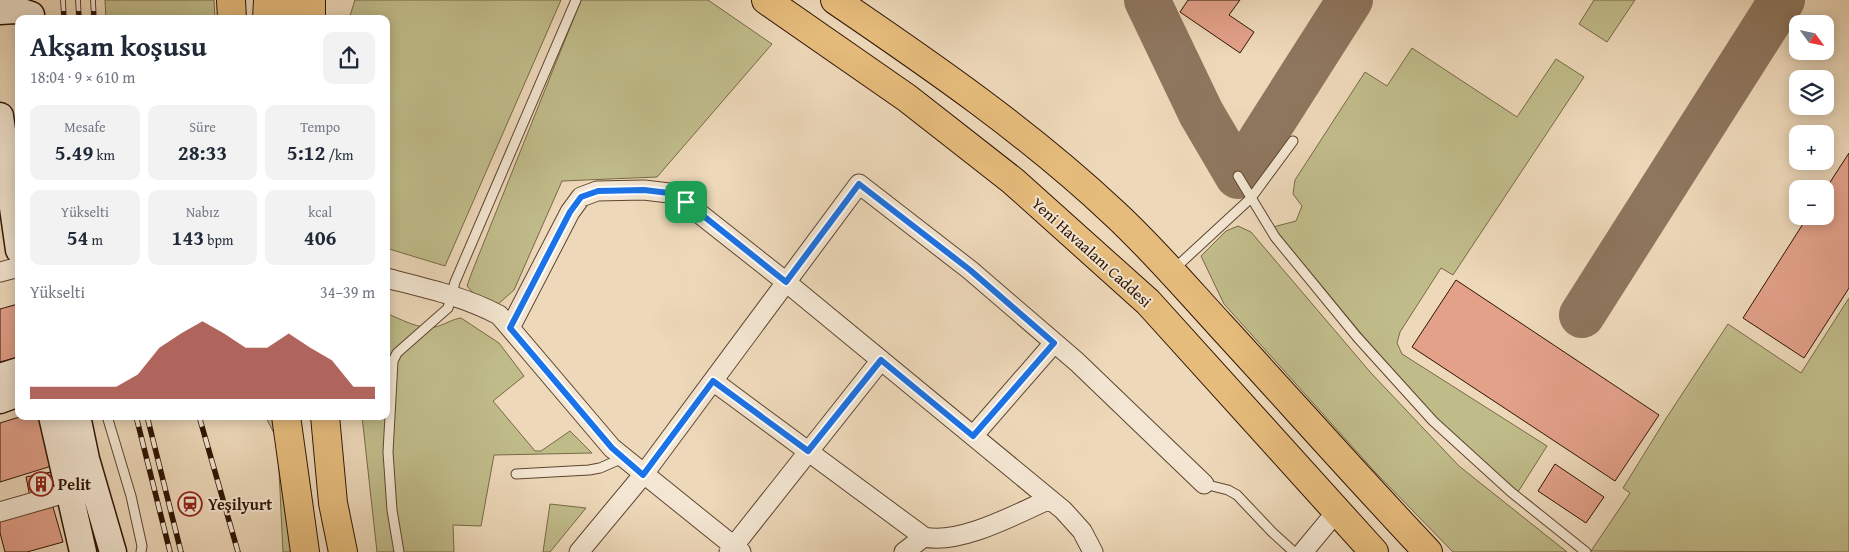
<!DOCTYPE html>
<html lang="tr">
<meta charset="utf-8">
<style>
body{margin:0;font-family:"Gentium Book Plus",serif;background:#f2f2f3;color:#1f2937;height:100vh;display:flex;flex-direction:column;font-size:19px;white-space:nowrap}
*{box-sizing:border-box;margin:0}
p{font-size:16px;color:#747a83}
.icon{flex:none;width:28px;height:28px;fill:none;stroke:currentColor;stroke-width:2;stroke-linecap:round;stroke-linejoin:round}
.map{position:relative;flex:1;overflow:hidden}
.details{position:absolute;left:15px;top:15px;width:375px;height:405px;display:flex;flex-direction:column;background:#fff;border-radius:10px;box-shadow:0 2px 12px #0003}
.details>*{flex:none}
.needle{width:32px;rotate:123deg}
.buttons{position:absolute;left:1789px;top:15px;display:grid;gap:10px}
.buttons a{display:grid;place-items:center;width:45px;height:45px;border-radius:10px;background:#fff;box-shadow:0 2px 12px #0003;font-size:25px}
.pin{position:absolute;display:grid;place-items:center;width:42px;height:42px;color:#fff;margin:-21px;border-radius:10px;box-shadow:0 2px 8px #0006}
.round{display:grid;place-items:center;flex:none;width:52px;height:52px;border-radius:10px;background:#f2f2f3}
.summary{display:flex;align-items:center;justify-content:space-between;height:85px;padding:0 15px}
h1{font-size:28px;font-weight:700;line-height:38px}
.figures{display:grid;grid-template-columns:repeat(3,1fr);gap:8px;height:85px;padding:5px 15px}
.figures div{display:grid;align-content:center;border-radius:10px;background:#f2f2f3;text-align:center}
.figures b{font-size:21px;font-weight:700}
.figures small{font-size:14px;font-weight:400}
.figures p{font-size:14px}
.chart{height:140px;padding:10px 15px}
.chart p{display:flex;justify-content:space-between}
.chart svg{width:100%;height:90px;margin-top:5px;fill:#8f2418;opacity:.7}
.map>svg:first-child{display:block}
.green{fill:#c0bc8a;stroke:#786846}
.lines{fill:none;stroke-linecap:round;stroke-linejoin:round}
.taxiway{stroke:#8e765e;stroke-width:46}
.building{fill:#e3a18a;stroke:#2f1403}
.lane-casing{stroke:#5e4530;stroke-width:11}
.street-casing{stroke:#5e4530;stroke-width:21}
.secondary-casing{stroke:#2f1403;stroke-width:29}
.primary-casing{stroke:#2f1403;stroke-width:30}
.highway-casing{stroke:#2f1403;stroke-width:30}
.lane{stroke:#f3e6d2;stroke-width:9}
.street{stroke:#f3e6d2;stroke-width:19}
.secondary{stroke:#f3e6d2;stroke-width:26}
.primary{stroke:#e6bc7c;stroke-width:28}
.highway{stroke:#e6bc7c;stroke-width:28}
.rail-casing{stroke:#2f1403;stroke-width:5.5}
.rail{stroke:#f3e6d2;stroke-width:4;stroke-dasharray:11;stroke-linecap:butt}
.route-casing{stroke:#fff;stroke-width:10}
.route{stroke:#1a73e8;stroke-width:6}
.labels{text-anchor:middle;stroke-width:4;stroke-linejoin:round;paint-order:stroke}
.street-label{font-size:16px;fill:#2f1403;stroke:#f3e6d2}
.poi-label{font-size:16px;font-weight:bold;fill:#2f1403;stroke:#f3e6d2;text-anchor:start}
</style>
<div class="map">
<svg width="1849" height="552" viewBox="0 0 1849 552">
<rect width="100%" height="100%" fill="#edd8b9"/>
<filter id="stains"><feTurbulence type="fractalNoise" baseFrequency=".004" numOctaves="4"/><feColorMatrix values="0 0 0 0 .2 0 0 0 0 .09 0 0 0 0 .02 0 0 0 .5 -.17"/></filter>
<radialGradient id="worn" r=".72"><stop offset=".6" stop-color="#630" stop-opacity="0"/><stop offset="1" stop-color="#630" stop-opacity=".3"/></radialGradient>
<!-- green -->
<path class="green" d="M 105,0 L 214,0 L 215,19 L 106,19 Z
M 355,0 L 561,0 L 445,266 L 386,248 L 386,19 L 349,19 Z
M 581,0 L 708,0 L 772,44 L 657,177 L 562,181 L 514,290 L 496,306 L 481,302 L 467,286 L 472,272 Z
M 1594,0 L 1635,0 L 1607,42 L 1579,24 Z
M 1412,48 L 1517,117 L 1556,59 L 1584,77 L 1453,275 L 1441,268 L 1400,332 L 1397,343 L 1402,354 L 1547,446 L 1518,492 L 1436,418 L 1364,337 L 1273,227 L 1296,221 L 1302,206 L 1293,194 L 1295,180 L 1365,72 L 1387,86 Z
M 1238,226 L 1251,232 L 1371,373 L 1459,466 L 1567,552 L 1453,552 L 1376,473 L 1224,304 L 1201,256 L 1226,231 Z
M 1849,298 L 1849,552 L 1591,551 L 1630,493 L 1623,488 L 1667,417 L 1728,324 L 1801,373 Z
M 386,313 C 400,319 420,330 435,327 C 444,325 452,319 461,318 L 499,343 L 524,376 L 493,401 L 535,451 L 541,451 L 570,431 L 592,453 L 494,455 L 481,526 L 453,525 L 454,552 L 377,552 L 362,416 L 386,416 Z
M 265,416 L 282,416 L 296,552 L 283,552 L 279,470 L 275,435 Z
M 550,504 L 586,508 L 550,552 L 543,552 Z"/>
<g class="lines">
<!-- taxiway -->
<path class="taxiway" d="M 1147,0 L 1201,113 L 1238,176 L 1350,0
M 1582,315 L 1782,0"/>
</g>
<!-- building -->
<path class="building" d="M 1188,0 L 1240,0 L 1229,15 L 1254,32 L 1240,53 L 1180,12 Z
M 1849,153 L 1849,288 L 1804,358 L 1743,318 L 1808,216 L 1825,216 L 1825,190 Z
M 1456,280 L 1659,415 L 1615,481 L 1412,347 Z
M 18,304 L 19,357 L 0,362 L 0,309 Z
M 23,416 L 44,416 L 58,464 L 0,482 L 0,423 Z
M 1555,464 L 1604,497 L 1586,523 L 1538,491 Z
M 51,472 L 55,491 L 30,497 L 26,477 Z
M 53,507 L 63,542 L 27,552 L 5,552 L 0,533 L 0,521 Z"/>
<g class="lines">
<!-- lane casing -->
<g class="lane-casing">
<path id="lane" d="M 1238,176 L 1275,237 L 1357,337 L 1433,421 L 1511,492 L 1586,552
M 1173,270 L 1251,198 L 1293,141
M 107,416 L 131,496 L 142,546 L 141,552
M 516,474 L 589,470 L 600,468 L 623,458
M 1204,484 L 1228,490 L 1237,495 L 1272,532 L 1294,552
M 399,552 L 392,510 L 388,452 L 393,361 L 397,353 L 448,308 L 455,282 L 576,0"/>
</g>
<!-- street casing -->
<g class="street-casing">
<path id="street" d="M 0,272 L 19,267
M 386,278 C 425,288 463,296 499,315 L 612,448 L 741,552
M 510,328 L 570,212 L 581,197 L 597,191 L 644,190 L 669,193 L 686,203 L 786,282 L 1063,510 L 1082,531 L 1093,552
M 713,381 L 924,537 C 960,545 1016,514 1050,499
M 973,436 L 1054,343
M 0,512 L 69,492
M 579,552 L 643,475 L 859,184 L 970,270 L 1077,362 L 1204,484
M 729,552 L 881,360
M 904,552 L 924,537
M 1303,552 L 1337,511"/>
</g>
<!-- secondary casing -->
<g class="secondary-casing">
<path id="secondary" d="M 0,11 L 16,10 L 31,15
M 0,116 L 19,250
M 0,377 L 19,371
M 0,400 L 19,393
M 52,416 L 83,552
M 77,416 L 86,459 L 113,552"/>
</g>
<!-- primary casing -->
<g class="primary-casing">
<path id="primary" d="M 766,0 L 907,98 L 1013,181 L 1148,302 L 1374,552
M 835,0 C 932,66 1029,133 1114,213 C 1152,248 1186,288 1221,326 C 1290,401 1358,478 1428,552"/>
</g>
<!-- highway casing -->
<g class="highway-casing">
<path id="highway" d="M 231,0 L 232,19
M 311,0 L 311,19
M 267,19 L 268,0
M 289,19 L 289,0
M 286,416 L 305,552
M 325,416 L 333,503 L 343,552"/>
</g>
<!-- lane -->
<use href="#lane" class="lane"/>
<!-- street -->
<use href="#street" class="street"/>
<!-- secondary -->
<use href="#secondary" class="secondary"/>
<!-- primary -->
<use href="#primary" class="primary"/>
<!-- highway -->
<use href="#highway" class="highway"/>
<!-- rail casing -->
<g class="rail-casing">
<path id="rail" d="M 63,0 L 64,19
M 78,0 L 79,19
M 93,0 L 94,19
M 136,416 L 170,552
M 147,416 L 181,552
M 199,416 L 238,552"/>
</g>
<!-- rail -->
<use href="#rail" class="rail"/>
</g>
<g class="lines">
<!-- route casing -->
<g class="route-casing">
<path id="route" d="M 859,184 L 970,270 L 1054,343 L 973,436 L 881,360 L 808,451 L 713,381 L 643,475 L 612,448 L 510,328 L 570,212 L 581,197 L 598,191 L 644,190 L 669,193 L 686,202 L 786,282 Z"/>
</g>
<!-- route -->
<use href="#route" class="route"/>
</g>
<!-- icons -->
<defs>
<g id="building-ring" transform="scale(1.25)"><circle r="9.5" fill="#f3e6d2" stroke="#8f2418" stroke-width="1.5"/><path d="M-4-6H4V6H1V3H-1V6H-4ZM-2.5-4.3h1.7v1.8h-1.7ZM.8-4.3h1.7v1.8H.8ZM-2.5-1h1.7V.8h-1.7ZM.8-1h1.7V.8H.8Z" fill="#8f2418"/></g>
<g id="station-ring" transform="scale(1.25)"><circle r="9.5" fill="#f3e6d2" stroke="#8f2418" stroke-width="1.5"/><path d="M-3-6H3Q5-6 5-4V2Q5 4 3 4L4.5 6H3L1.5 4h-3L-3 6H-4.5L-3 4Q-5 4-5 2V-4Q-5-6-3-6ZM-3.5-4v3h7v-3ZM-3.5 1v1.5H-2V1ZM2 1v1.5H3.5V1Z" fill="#8f2418"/></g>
</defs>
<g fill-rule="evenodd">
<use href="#building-ring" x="41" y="484"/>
<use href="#station-ring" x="190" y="504"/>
</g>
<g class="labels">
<!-- street labels -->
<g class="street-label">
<text transform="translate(1092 252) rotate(42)" y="6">Yeni Havaalanı Caddesi</text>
</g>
<!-- poi labels -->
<g class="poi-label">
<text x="58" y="490">Pelit</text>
<text x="208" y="510">Yeşilyurt</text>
</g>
</g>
<rect width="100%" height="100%" filter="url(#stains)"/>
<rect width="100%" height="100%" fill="url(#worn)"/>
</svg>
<div class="buttons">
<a><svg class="needle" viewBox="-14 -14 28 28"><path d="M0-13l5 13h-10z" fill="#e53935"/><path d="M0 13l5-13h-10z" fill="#747a83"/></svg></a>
<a><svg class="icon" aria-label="layers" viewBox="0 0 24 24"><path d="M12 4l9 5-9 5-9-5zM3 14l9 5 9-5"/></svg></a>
<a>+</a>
<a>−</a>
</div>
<div class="pin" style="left:686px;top:202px;background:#1e9e55"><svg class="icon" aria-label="arrive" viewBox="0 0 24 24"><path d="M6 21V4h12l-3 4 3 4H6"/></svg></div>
<section class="details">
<div class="summary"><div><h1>Akşam koşusu</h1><p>18:04 · 9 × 610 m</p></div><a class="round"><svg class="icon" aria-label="share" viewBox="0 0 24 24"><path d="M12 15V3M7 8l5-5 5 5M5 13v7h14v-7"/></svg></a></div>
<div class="figures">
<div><p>Mesafe</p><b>5.49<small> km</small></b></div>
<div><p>Süre</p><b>28:33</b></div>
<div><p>Tempo</p><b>5:12<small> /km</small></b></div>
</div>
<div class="figures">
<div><p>Yükselti</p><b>54<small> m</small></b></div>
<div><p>Nabız</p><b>143<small> bpm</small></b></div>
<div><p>kcal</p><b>406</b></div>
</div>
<div class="chart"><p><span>Yükselti</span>34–39 m</p>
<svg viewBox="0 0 160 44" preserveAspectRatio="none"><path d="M0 44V38L10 38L20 38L30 38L40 38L50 32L60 19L70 12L80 6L90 12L100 19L110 19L120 12L130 19L140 25L150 38L160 38V44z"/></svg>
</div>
</section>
</div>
